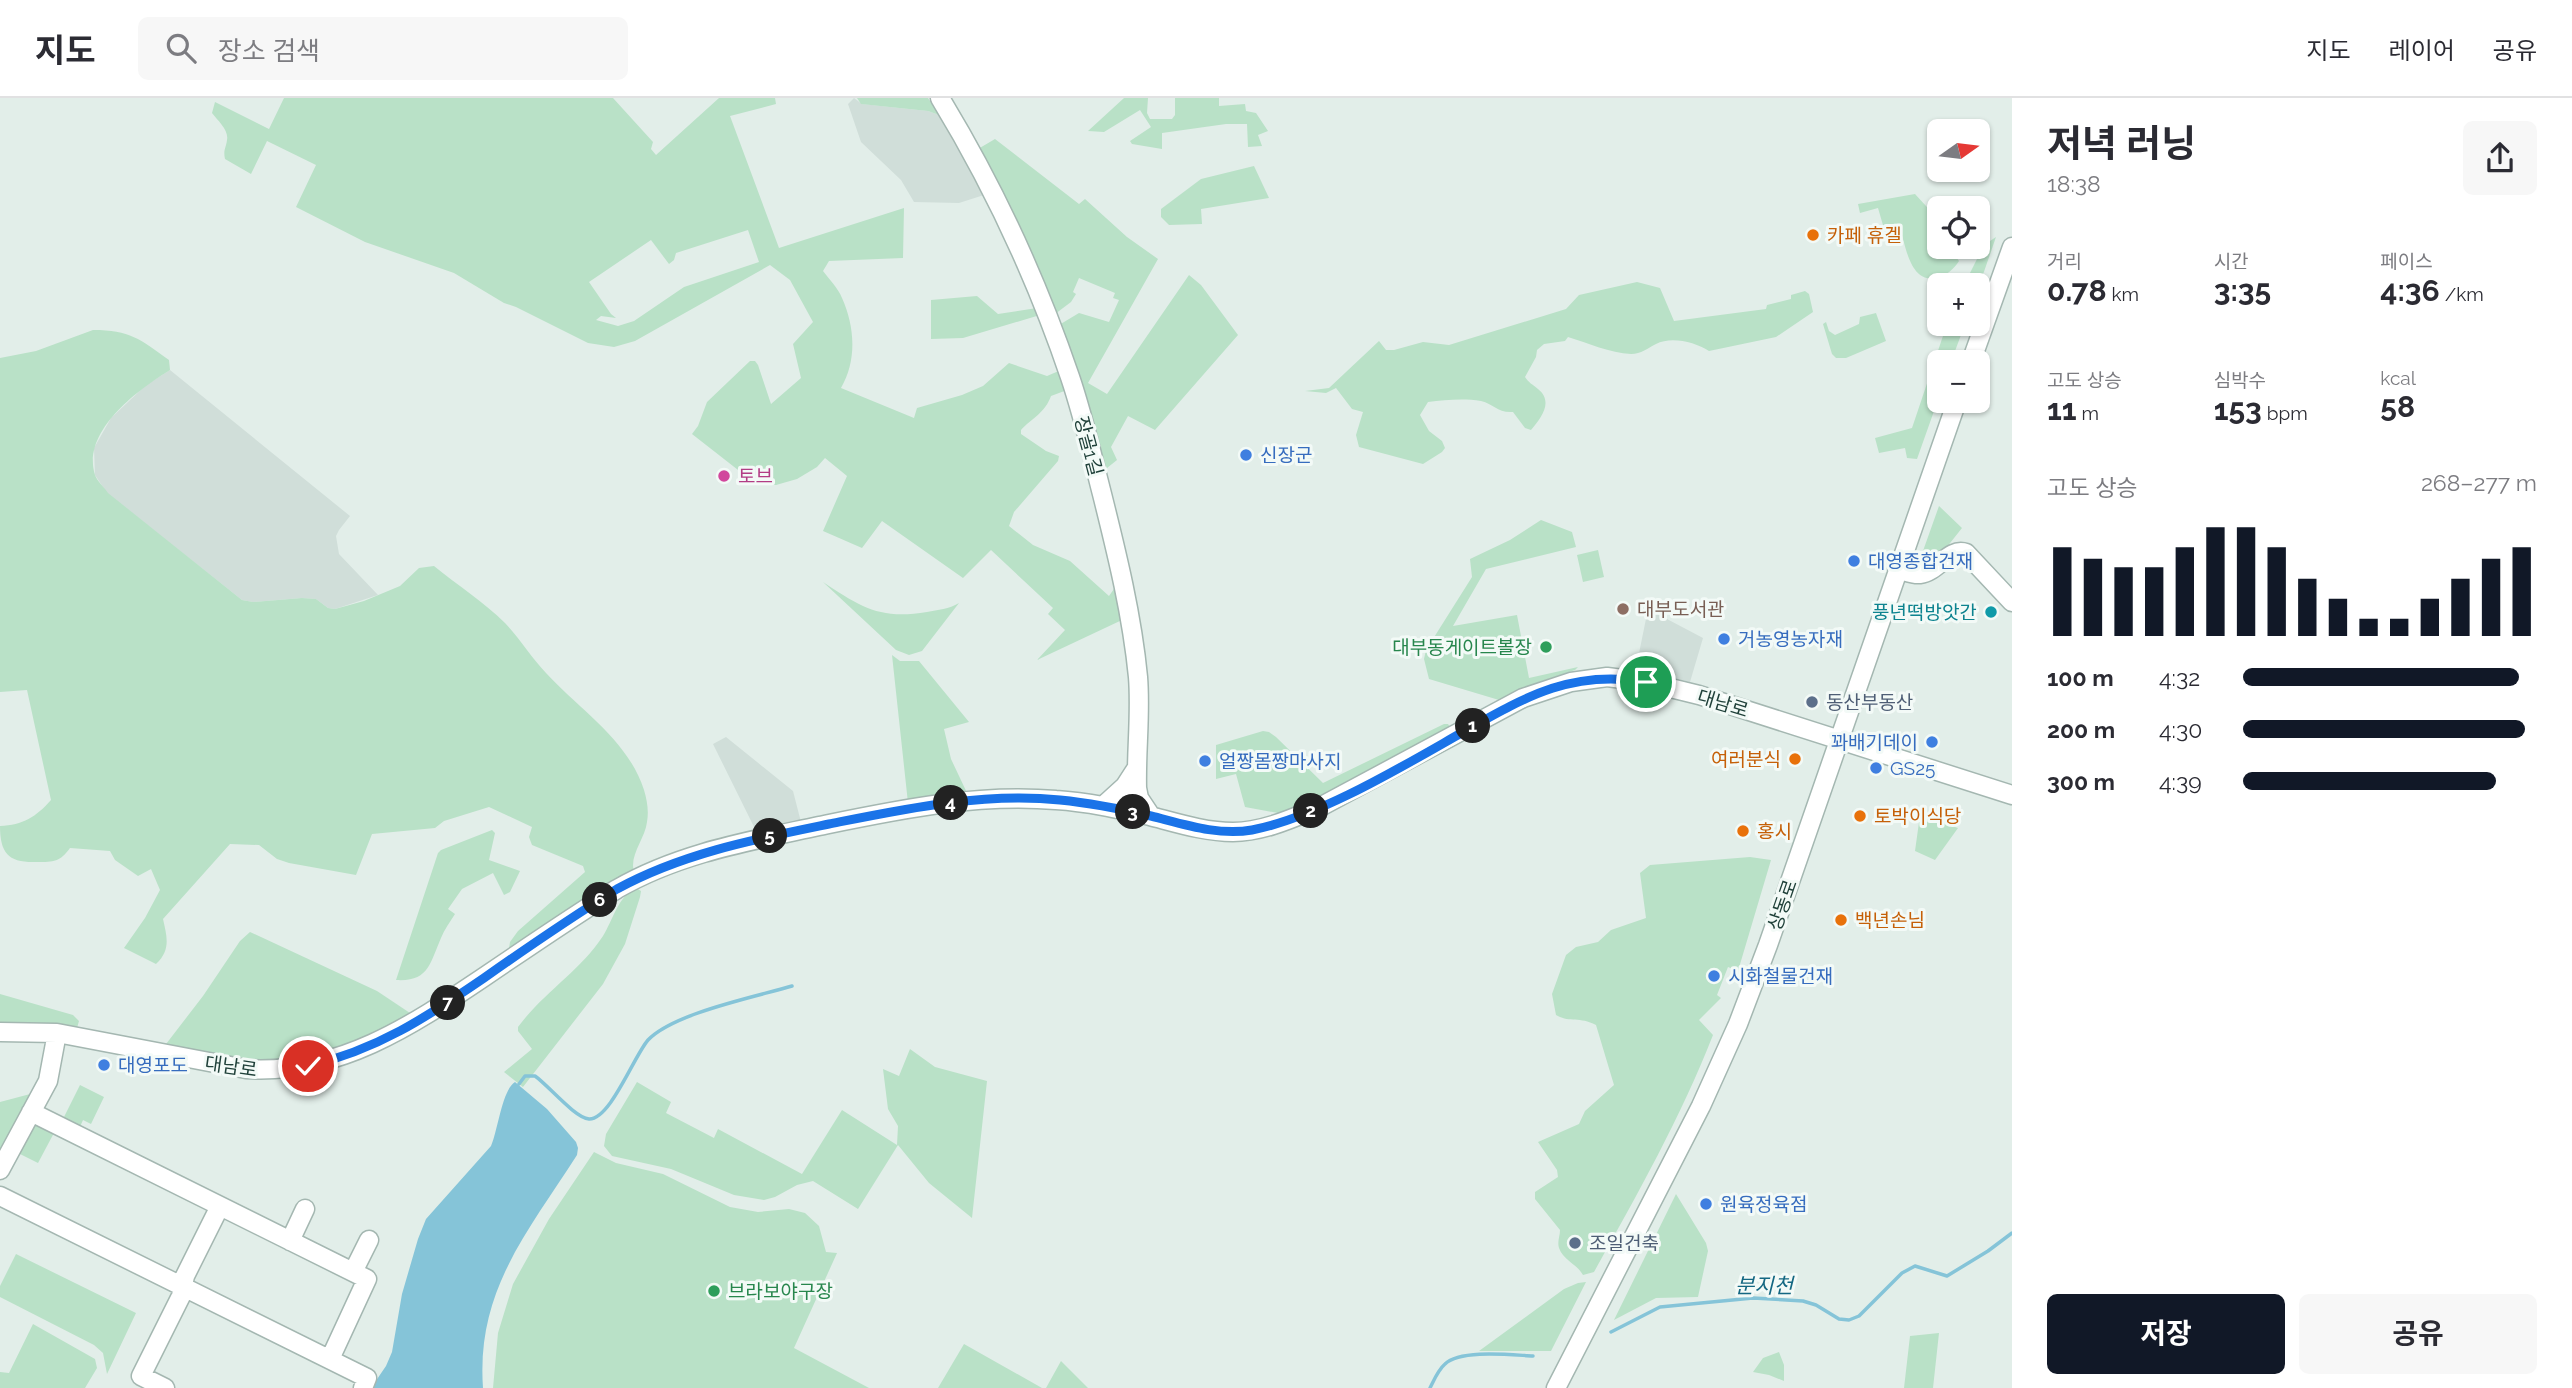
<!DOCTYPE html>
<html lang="ko">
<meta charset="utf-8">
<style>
body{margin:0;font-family:Raleway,"Noto Sans KR",sans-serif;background:#f7f7f7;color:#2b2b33;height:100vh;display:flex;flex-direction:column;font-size:26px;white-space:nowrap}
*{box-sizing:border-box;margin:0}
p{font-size:23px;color:#7c7c81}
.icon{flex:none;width:38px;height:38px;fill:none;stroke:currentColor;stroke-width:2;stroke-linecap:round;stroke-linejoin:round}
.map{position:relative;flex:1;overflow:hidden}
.details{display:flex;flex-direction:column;background:#fff;width:560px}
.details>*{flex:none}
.needle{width:46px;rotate:76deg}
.buttons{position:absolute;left:1927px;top:21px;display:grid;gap:14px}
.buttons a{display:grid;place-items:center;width:63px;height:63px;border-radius:10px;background:#fff;box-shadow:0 2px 5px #0004;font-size:35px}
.pin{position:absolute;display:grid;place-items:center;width:60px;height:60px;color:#fff;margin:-30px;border:4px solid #fff;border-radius:50%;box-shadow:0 2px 7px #0007}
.km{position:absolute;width:35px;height:35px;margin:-18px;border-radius:50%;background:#222;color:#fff;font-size:19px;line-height:35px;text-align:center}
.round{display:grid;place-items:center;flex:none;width:74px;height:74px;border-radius:10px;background:#f7f7f7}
.headline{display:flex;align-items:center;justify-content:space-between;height:119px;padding:0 35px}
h1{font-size:38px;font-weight:700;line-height:52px}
.stats{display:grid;grid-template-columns:repeat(3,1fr);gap:10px;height:119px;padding:7px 35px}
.stats div{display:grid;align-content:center}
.stats b{font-size:30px;font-weight:700}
.stats small{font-size:19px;font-weight:400}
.stats p{font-size:19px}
.chart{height:196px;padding:14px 35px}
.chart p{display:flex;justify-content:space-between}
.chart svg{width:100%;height:126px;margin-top:7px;stroke:#111827;stroke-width:6}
.button{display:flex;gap:14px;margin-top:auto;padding:14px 35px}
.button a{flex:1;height:80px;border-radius:10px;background:#111827;color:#fff;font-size:28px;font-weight:700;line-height:80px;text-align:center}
.button a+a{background:#f7f7f7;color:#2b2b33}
ul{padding:0 35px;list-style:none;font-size:23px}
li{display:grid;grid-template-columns:112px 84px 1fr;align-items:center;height:52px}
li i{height:18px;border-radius:9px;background:#111827}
header{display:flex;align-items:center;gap:42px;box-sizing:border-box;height:98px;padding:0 35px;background:#fff;border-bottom:2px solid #e1e1e2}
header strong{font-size:33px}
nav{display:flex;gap:38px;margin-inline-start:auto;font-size:24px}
.search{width:490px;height:63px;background:#f7f7f7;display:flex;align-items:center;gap:18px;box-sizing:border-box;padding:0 24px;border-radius:10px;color:#7c7c81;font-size:26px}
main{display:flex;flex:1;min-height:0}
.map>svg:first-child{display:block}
.built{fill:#d0ded9}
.green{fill:#b9e1c7;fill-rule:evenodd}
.water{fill:#85c4d8}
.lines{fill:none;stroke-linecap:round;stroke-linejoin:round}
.stream{stroke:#85c4d8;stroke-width:3.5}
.minor-casing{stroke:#a4b7b1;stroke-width:21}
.minor{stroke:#fff;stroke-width:18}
.route-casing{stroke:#fff;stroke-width:14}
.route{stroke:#1a73e8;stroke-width:9}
.food-dot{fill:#e8710a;stroke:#f3faf7;stroke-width:2.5}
.shop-dot{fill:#3f7fe0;stroke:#f3faf7;stroke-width:2.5}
.hotel-dot{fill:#d1479c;stroke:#f3faf7;stroke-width:2.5}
.education-dot{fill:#8d6e63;stroke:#f3faf7;stroke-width:2.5}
.culture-dot{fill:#0f9aa8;stroke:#f3faf7;stroke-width:2.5}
.leisure-dot{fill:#2e9e5b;stroke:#f3faf7;stroke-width:2.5}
.service-dot{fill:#5c6f8a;stroke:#f3faf7;stroke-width:2.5}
.labels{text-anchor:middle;stroke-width:6;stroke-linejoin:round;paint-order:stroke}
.food-label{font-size:19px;fill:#c56008;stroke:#f3faf7;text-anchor:start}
.street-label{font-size:19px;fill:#20413a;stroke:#f3faf7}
.shop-label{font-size:19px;fill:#366cbe;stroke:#f3faf7;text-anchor:start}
.hotel-label{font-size:19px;fill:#b23c85;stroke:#f3faf7;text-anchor:start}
.education-label{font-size:19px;fill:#785e54;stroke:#f3faf7;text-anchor:start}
.culture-label{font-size:19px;fill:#0d838f;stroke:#f3faf7;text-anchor:end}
.leisure-label{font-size:19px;fill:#27864d;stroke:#f3faf7;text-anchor:end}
.service-label{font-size:19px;fill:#4e5e75;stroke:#f3faf7;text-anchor:start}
.water-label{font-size:21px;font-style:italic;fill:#146782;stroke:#f3faf7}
</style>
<header>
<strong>지도</strong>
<div class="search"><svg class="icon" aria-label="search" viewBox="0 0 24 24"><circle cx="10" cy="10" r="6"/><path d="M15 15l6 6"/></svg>장소 검색</div>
<nav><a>지도</a><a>레이어</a><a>공유</a></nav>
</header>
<main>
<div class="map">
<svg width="2012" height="1290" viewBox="0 0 2012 1290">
<rect width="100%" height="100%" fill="#e2eee9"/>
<!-- built -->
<path class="built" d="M 854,0 L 862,6 L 928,13 L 939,17 L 984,97 L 959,105 L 914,104 L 901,82 L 861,44 L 848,6 Z
M 170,272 L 350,418 L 339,432 L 336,438 L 339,456 L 378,497 L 335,511 L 328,510 L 316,501 L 302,500 L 253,504 L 242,502 L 107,395 L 95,377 L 94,350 L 111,320 L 146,287 Z
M 1648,511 L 1703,540 L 1690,584 L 1636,570 Z
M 726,639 L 793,693 L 802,728 L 758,737 L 713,646 Z"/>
<!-- green -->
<path class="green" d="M 284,0 L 613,0 L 653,44 L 651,51 L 656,57 L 719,0 L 775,0 L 776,6 L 730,18 L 779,150 L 904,110 L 903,160 L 829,163 L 823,173 C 829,181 838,190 842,200 C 855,229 857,262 841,290 L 914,320 L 917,310 L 962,297 L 983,288 L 1009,265 L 1047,278 L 1061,272 L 1067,292 L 1051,298 C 1045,315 1032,320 1021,332 L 1021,336 L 1046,353 L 1059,358 L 1058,363 L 1014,414 L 1009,428 L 1033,447 L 1070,463 L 1109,498 L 1116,488 L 1122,522 L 1037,562 L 1065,532 L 1048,516 L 1053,510 L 991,452 L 963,480 L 882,423 L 862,450 L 823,433 L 847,378 L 825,360 L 817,369 L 797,381 L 776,387 L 756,386 L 692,336 L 698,328 L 707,304 L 750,263 L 755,263 L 758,267 L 771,306 L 801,280 L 793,246 L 813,224 L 790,182 L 770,167 L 635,243 L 614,249 L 588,245 L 516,209 L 504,205 L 454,175 L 365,144 L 296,109 L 316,67 L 267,43 L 251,76 L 225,61 C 223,52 226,50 227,42 C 229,32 218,23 212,15 L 215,4 L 269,31 ZM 748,132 L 759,164 L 684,189 L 634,223 L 618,228 L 596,222 L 601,218 L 616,220 L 611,216 L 589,184 L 651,142 L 669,166 L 674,162 L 676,155 Z
M 857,0 L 928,0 L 939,17 L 928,13 L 861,6 Z
M 1124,0 L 1148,0 L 1147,15 L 1150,21 L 1172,21 L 1175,17 L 1175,0 L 1219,0 L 1219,8 L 1245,6 L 1246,13 L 1256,15 L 1268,33 L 1258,37 L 1262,48 L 1248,49 L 1247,26 L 1226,26 L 1162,35 L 1162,51 L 1132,46 L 1130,43 L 1151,29 L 1140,12 L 1104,34 L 1088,33 Z
M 995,41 L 1079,106 L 1085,101 L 1127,139 L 1158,161 L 1088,285 L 1107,296 L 1189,177 L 1201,187 L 1238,237 L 1155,332 L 1128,318 L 1111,349 L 1117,362 L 1102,374 L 1059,227 L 1079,215 L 1109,224 L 1119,202 L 1113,200 L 1115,195 L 1079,180 L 1073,194 L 1076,196 L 1071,204 L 1055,216 L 978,51 Z
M 1254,68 L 1269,100 L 1201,111 L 1202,126 L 1169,127 L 1161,119 L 1161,111 L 1201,81 Z
M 1915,96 L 1937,120 L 1939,149 L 1949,149 L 1959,163 C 1954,171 1946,178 1937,180 C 1910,186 1906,148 1900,131 L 1885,134 L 1878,110 L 1860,115 L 1858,106 Z
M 1996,139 L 1978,191 L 1978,187 L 1964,187 L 1984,147 Z
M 1637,184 L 1660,190 L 1674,223 L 1766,211 L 1767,207 L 1791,201 L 1791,197 L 1805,193 L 1809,196 L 1813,214 L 1776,239 L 1709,253 C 1695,244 1671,238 1656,246 C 1648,250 1641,256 1631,256 C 1610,255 1588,245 1568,239 L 1565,243 L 1544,246 L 1537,252 L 1536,259 L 1525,279 C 1529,285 1532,286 1538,291 C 1554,304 1541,320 1531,332 L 1525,330 L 1513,314 C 1497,315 1494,306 1481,303 C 1463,300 1445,302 1428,304 L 1420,317 L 1429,333 L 1442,343 L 1445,350 L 1442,354 L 1423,366 L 1359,349 L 1356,337 L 1363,314 L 1352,311 L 1336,290 L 1326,295 L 1305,293 L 1329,290 L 1379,243 L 1386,252 L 1394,252 L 1423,244 L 1449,247 L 1566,211 L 1579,197 Z
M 977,198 L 998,216 L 1037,210 L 1040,217 L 963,240 L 931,241 L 931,202 Z
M 1876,215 L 1886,243 L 1846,260 L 1836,260 L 1832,256 L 1823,226 L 1826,224 L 1829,233 L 1835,237 L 1859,226 L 1860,219 Z
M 1947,226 L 1965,226 L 1951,264 L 1939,264 L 1939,299 L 1917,361 L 1907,360 L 1905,350 L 1879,355 L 1875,340 L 1912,330 Z
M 93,232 C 130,232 140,241 169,262 L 170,272 C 139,291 81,333 95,377 C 97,383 104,389 108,395 L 242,502 L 253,504 L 302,500 L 316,501 L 328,510 L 335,511 L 364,503 L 400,488 L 419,470 L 434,468 C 457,487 484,504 505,525 C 520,541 531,559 546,575 C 580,612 628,642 644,692 C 647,702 649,713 647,724 C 645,741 629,757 634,774 L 508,857 L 510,844 L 518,833 L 585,774 L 583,768 L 532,747 L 529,739 L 532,729 L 489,709 L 444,723 L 435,730 L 372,736 L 356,777 L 289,765 L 277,761 L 259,747 L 230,746 L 163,821 C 167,839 171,852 156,866 L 124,850 L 145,820 L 160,792 L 151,771 L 138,778 L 115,762 L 110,753 L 70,750 C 60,764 54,764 37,764 C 9,765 0,756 0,728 C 23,727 36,719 51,702 L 27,592 L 0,594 L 0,260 L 36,253 Z
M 1939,408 L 1962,430 L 1935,464 L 1919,471 L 1918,467 Z
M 1541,422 L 1572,434 L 1576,449 L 1486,471 L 1453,528 L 1517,517 L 1529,580 L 1578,569 L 1575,572 L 1536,585 L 1499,602 L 1429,581 L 1424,561 L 1426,552 L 1472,479 L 1470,461 L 1510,442 Z
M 1598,452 L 1604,479 L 1583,484 L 1577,457 Z
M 823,484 C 861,509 880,522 927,514 C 938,512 949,511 959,505 L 922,553 L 909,557 L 896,552 Z
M 892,557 L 900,563 L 919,563 L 969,624 L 944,631 L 951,661 L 968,697 L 908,705 Z
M 1444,626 L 1448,626 L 1450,629 L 1312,703 L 1278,715 L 1245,709 L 1236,676 L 1216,681 L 1216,647 L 1263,633 L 1269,634 L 1276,639 L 1323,685 Z
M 1920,717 L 1958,730 L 1935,762 L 1915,753 Z
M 492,732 L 495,735 L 489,762 L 520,773 L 510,794 L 504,797 L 493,775 L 462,791 L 448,811 L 455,816 C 450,824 444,832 441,840 C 430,865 429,884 396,882 L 438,755 L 441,752 Z
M 1750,759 L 1771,762 L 1738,873 L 1728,869 L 1717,897 L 1721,900 L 1699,922 L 1713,937 C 1681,1019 1637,1097 1594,1174 L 1583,1177 C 1577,1166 1563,1162 1559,1150 C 1557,1144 1560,1138 1560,1132 L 1535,1101 L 1535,1094 L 1558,1079 L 1557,1072 L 1538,1044 L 1579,1026 L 1585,1013 L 1614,987 L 1596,927 C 1579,918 1569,925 1556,917 L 1552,896 L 1566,857 L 1576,849 L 1598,844 L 1611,832 L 1646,820 L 1640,775 L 1650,767 Z
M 636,790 L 641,793 L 640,799 L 625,846 L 603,886 L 523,989 L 504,974 L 532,951 L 518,933 L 518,929 C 543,895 580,873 603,838 C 613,822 618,798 636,790 Z
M 250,834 L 377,893 L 413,917 L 324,959 L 250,967 L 163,950 L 203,898 L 240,843 Z
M 0,896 L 73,917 L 79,923 L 77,930 L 51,926 L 0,925 Z
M 910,951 L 935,969 L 987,983 L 972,1120 L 929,1085 L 898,1047 L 858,1111 L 813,1083 L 797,1087 L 775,1099 L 764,1102 L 734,1097 L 671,1071 L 612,1058 L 604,1048 L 606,1036 L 637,984 L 671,1004 L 666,1015 L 714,1040 L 718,1031 L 802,1076 L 842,1012 L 897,1047 L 898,1028 L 888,1011 L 883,971 L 899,978 Z
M 80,987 L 104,999 L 91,1026 L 83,1022 L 79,1031 L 62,1023 Z
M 34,995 L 0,1060 L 0,1004 Z
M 37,1025 L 55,1033 L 38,1065 L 16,1054 L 33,1027 Z
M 594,1054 L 616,1065 L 663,1076 L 730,1109 L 758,1114 L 789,1111 L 805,1115 L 819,1128 L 826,1154 L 837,1155 L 794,1250 L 869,1290 L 493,1290 L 498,1235 L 513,1186 L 549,1121 Z
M 1676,1096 L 1706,1145 L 1708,1153 L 1698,1199 L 1656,1200 L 1614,1222 Z
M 16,1156 L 136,1215 L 107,1276 L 103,1255 L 94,1247 L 0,1199 L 0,1188 Z
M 1586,1184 L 1551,1253 L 1479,1253 L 1564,1191 L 1578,1185 Z
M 33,1226 L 95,1261 L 97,1270 L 85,1290 L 0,1290 L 0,1274 L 9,1275 Z
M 1939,1235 L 1933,1290 L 1904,1290 L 1910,1238 Z
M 964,1246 L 1042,1290 L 938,1290 Z
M 1779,1254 L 1784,1267 L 1784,1283 L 1769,1277 L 1753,1274 L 1763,1260 Z
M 1061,1263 L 1088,1290 L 1046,1290 Z"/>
<!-- water -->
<path class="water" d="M 515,984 L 547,1011 L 576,1044 L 578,1050 L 577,1057 C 528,1134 476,1192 483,1290 L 371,1290 L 386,1268 L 392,1254 L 402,1196 L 418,1141 L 426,1121 L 491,1048 C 498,1032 502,992 515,984 Z"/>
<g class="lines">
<!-- stream -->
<path class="stream" d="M 519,986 L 525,978 L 535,978 C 548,987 575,1020 589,1021 C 610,1022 634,958 648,942 C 674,915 755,899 792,888
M 1611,1234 L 1660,1209 L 1753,1200 L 1803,1203 L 1816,1207 L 1839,1221 L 1849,1222 L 1859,1218 L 1902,1175 L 1915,1168 L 1947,1178 L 1988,1153 L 2012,1135
M 1430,1290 C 1434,1282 1438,1272 1445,1266 C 1460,1251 1512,1257 1533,1258"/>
<!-- minor casing -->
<g class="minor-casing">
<path id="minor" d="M 940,0 C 993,87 1037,182 1070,279 C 1083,317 1092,357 1102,396 C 1117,456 1132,517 1138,579 C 1141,616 1136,653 1137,690 L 1139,700 L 1151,718
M 1971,264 L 2012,149
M 1897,471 C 1905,473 1913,477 1920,476 C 1938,474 1949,449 1966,455 L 2012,504
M 1103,708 L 1125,688 L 1136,671
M 0,934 L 57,935 L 246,971 C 338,977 411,928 484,879 C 528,849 572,819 617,791 C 679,755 750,743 819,728 C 897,712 976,695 1056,702 C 1088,704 1119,711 1150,718 C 1177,725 1205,734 1233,734 C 1263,734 1293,720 1320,709 L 1523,600 L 1571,584 L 1607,579 L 1646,584 L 1699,597 L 2012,697
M 31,1014 L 367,1181 L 330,1261
M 0,1072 L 48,983 L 57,935
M 0,1098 L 367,1280 L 363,1290
M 290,1143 L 305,1111
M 353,1174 L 369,1142
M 165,1290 L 141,1278 L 181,1198 L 185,1178 L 220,1108
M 1556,1290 L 1701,1008 L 1738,926 L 1768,847 L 1957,303"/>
</g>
<!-- minor -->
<use href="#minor" class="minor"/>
</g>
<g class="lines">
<!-- route casing -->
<g class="route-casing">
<path id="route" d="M 308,968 C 377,952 427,919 484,880 C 528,849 572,819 617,791 C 683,755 756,741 829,726 C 904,711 983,694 1060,702 C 1091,705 1121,711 1151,718 C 1183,726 1218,738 1252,732 C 1319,719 1403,668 1463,634 C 1525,599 1572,571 1646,584"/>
</g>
<!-- route -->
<use href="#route" class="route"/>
</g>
<!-- markers -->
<g class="food-dot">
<circle cx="1813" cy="137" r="7"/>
<circle cx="1795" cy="661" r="7"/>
<circle cx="1860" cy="718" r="7"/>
<circle cx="1743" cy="733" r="7"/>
<circle cx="1841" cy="822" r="7"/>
</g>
<g class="shop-dot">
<circle cx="1246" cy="357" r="7"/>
<circle cx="1854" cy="463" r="7"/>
<circle cx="1724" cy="541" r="7"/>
<circle cx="1932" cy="644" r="7"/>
<circle cx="1205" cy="663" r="7"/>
<circle cx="1876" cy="670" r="7"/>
<circle cx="1714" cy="878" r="7"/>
<circle cx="104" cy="967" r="7"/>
<circle cx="1706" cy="1106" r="7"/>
</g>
<circle class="hotel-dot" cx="724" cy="378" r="7"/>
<circle class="education-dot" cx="1623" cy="511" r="7"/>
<circle class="culture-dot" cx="1991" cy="514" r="7"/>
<g class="leisure-dot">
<circle cx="1546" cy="549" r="7"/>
<circle cx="714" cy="1193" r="7"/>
</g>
<g class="service-dot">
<circle cx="1812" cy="604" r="7"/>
<circle cx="1575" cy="1145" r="7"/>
</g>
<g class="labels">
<!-- food labels -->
<g class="food-label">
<text x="1827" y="144">카페 휴겔</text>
<text x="1781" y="668" text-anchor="end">여러분식</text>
<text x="1874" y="725">토박이식당</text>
<text x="1757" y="740">홍시</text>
<text x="1855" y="829">백년손님</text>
</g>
<!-- street labels -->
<g class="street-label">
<text transform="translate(1089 348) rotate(75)" y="7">장골1길</text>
<text transform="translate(1723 605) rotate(17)" y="7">대남로</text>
<text transform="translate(1782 807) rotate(-71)" y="7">상동로</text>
<text transform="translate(231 968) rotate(8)" y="7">대남로</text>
</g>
<!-- shop labels -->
<g class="shop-label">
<text x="1260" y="364">신장군</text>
<text x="1868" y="470">대영종합건재</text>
<text x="1738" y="548">거농영농자재</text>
<text x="1918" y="651" text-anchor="end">꽈배기데이</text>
<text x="1219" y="670">얼짱몸짱마사지</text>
<text x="1890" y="677">GS25</text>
<text x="1728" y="885">시화철물건재</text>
<text x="118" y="974">대영포도</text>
<text x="1720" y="1113">원육정육점</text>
</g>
<!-- hotel labels -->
<g class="hotel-label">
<text x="738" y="385">토브</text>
</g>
<!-- education labels -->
<g class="education-label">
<text x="1637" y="518">대부도서관</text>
</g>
<!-- culture labels -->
<g class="culture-label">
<text x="1977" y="521">풍년떡방앗간</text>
</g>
<!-- leisure labels -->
<g class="leisure-label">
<text x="1532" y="556">대부동게이트볼장</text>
<text x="728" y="1200" text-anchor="start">브라보야구장</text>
</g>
<!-- service labels -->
<g class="service-label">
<text x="1826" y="611">동산부동산</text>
<text x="1589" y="1152">조일건축</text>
</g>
<!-- water labels -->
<g class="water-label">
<text x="1764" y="1195">분지천</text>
</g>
</g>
</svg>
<div class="buttons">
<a><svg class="needle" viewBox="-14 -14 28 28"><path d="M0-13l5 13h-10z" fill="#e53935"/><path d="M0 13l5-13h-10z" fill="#7c7c81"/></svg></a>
<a><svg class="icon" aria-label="locate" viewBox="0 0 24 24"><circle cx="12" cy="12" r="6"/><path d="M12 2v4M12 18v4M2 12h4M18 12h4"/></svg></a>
<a>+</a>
<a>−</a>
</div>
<div class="pin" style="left:1646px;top:584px;background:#1e9e55"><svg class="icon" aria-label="arrive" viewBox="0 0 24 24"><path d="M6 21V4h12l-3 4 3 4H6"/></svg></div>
<div class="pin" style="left:308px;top:968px;background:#d93025"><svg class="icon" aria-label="check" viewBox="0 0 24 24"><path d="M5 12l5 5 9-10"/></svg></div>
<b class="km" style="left:1473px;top:628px">1</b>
<b class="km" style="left:1311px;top:713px">2</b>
<b class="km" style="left:1133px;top:714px">3</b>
<b class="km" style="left:951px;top:705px">4</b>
<b class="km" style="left:770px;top:738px">5</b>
<b class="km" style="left:600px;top:802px">6</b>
<b class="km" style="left:448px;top:905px">7</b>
</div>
<section class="details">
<div class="headline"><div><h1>저녁 러닝</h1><p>18:38</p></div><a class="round"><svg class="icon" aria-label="share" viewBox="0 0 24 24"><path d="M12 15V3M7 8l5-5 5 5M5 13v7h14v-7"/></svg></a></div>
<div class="stats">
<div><p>거리</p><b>0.78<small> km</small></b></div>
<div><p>시간</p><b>3:35</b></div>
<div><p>페이스</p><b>4:36<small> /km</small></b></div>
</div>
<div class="stats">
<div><p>고도 상승</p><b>11<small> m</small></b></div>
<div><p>심박수</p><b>153<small> bpm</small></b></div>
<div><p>kcal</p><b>58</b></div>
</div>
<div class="chart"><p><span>고도 상승</span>268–277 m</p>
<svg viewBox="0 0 160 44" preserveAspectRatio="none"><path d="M5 44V13M15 44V17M25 44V20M35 44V20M45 44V13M55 44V6M65 44V6M75 44V13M85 44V24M95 44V31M105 44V38M115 44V38M125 44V31M135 44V24M145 44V17M155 44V13"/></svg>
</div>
<ul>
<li><b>100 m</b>4:32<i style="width:94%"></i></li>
<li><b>200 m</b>4:30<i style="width:96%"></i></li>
<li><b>300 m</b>4:39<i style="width:86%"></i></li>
</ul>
<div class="button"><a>저장</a><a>공유</a></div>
</section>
</main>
